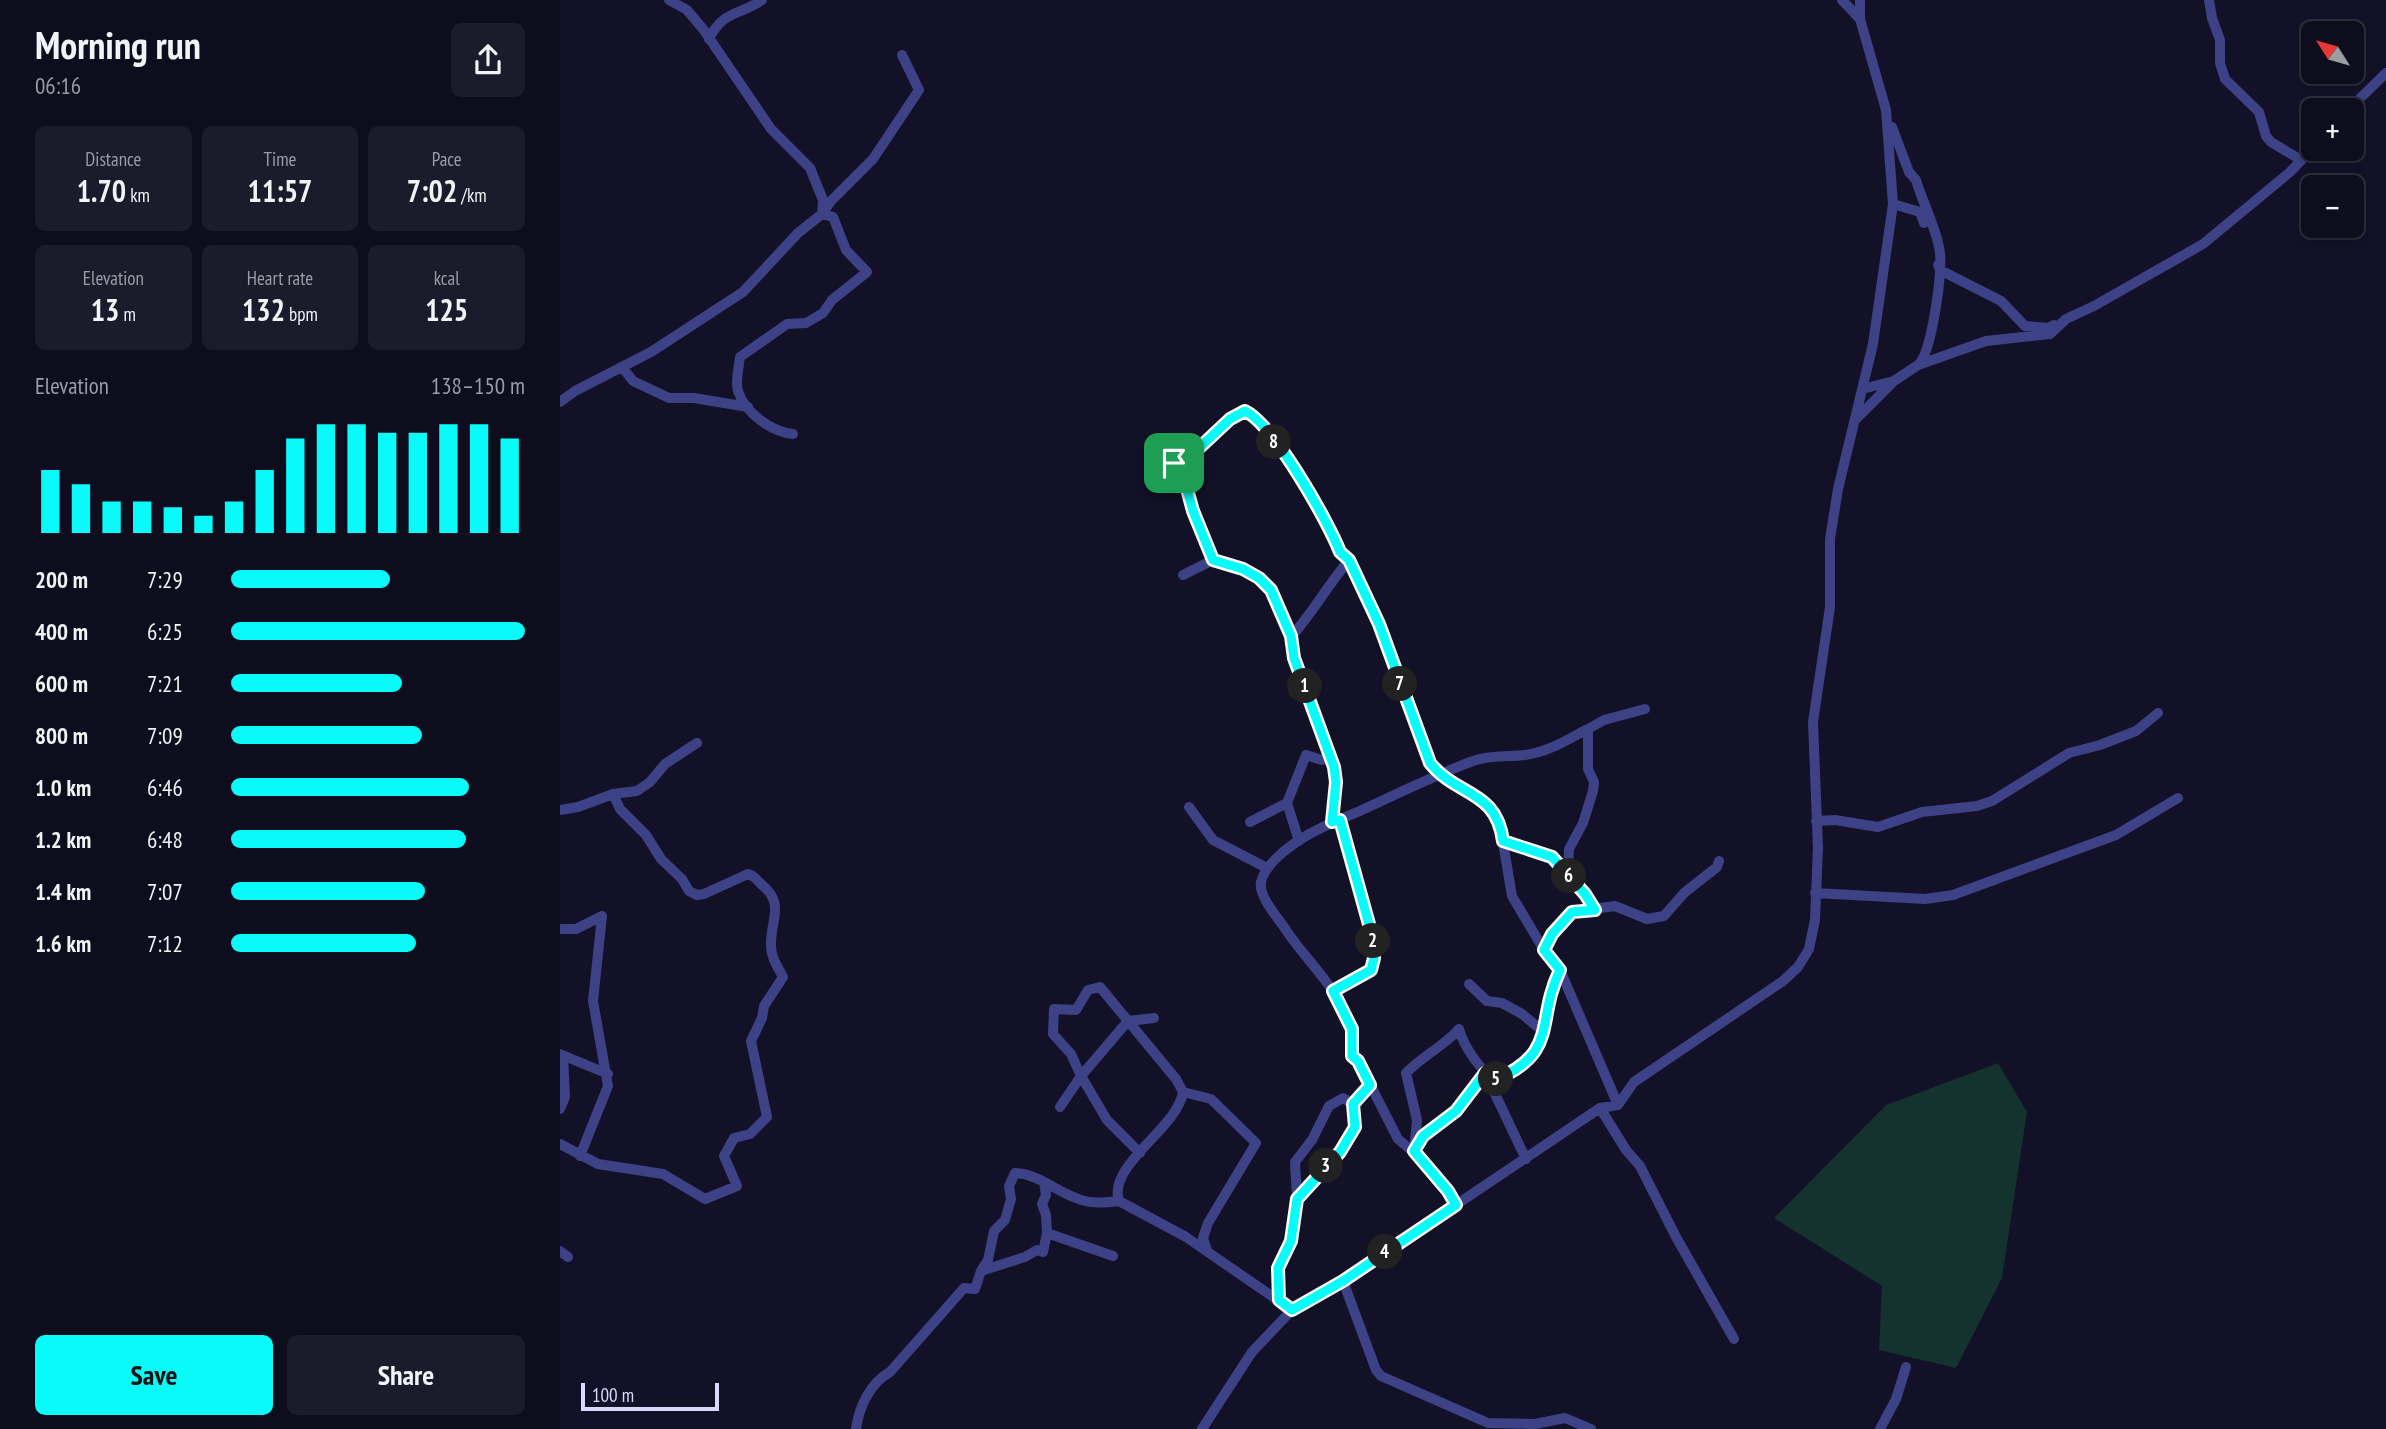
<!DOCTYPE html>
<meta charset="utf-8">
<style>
body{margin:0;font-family:"PT Sans Narrow",sans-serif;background:#1c1b2b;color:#f1f3f6;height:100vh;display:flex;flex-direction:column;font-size:26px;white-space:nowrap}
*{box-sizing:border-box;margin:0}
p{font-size:23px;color:#9b9ca4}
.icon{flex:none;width:38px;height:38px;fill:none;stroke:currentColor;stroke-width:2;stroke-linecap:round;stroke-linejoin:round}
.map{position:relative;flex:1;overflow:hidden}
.sheet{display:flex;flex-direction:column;background:#0e0d1e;width:560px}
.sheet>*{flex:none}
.needle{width:46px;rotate:307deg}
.tools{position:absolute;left:1741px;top:21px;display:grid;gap:14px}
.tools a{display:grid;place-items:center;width:63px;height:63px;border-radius:10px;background:#0e0d1e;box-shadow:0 4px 10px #0003,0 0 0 2px #2e2d3c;font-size:35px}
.scale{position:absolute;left:21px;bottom:18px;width:138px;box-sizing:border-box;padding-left:7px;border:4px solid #d9d9fe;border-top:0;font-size:19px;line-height:24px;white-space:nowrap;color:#d9d9fe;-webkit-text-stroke:5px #121128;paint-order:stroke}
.pin{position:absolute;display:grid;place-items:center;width:60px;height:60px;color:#fff;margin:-30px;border-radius:14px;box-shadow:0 4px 10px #0006}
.km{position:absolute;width:35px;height:35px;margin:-18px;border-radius:50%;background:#222;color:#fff;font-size:19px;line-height:35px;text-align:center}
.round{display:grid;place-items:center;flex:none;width:74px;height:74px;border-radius:10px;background:#1c1b2b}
.summary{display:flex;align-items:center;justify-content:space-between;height:119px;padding:0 35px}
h1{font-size:38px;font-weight:700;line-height:52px}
.metrics{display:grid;grid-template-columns:repeat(3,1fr);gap:10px;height:119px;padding:7px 35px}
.metrics div{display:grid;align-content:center;border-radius:10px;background:#1c1b2b;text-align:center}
.metrics b{font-size:30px;font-weight:700}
.metrics small{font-size:19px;font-weight:400}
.metrics p{font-size:19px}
.chart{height:196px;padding:14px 35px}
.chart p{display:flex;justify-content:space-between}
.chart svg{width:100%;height:126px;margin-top:7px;stroke:#09faf8;stroke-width:6}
.action{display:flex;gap:14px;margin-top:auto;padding:14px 35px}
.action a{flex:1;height:80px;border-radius:10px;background:#09faf8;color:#111;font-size:28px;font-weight:700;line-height:80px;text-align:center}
.action a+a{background:#1c1b2b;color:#f1f3f6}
ul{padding:0 35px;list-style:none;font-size:23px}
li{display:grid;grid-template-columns:112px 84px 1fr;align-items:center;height:52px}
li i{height:18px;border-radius:9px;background:#09faf8}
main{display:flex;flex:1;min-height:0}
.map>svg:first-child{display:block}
.green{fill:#14322e}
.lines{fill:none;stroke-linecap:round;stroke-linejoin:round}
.minor{stroke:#3d4286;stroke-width:10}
.route-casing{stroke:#fff;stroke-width:14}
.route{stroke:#09faf8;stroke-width:9}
</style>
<main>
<section class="sheet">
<div class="summary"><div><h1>Morning run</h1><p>06:16</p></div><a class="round"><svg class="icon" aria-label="share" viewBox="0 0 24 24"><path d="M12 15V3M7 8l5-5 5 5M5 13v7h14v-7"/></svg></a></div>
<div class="metrics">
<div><p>Distance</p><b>1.70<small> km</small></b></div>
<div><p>Time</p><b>11:57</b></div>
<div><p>Pace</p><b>7:02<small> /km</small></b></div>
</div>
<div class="metrics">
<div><p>Elevation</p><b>13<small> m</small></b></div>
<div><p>Heart rate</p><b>132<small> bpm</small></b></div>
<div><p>kcal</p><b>125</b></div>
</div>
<div class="chart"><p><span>Elevation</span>138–150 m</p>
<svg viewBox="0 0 160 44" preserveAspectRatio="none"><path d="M5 44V22M15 44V27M25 44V33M35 44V33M45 44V35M55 44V38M65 44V33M75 44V22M85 44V11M95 44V6M105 44V6M115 44V9M125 44V9M135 44V6M145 44V6M155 44V11"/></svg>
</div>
<ul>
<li><b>200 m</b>7:29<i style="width:54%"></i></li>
<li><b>400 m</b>6:25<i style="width:100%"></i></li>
<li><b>600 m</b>7:21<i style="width:58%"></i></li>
<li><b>800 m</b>7:09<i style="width:65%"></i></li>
<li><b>1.0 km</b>6:46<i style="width:81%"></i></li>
<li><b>1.2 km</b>6:48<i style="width:80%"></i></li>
<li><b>1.4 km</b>7:07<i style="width:66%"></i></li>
<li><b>1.6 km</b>7:12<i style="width:63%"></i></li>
</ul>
<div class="action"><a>Save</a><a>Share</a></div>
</section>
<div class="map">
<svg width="1826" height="1429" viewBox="0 0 1826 1429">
<rect width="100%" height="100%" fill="#121128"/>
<!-- green -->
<path class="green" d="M 1438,1063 L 1467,1112 L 1442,1278 L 1396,1368 L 1319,1350 L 1322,1286 L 1214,1218 L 1326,1105 Z"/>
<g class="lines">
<!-- minor -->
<path class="minor" d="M 109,0 L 127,10 L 143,29 L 211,129 L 250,168 L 263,200 L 262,214 L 273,217 L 286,250 L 307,272 L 272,300 L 263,313 L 246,323 L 227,324 L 180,357 C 179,366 175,382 178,391 C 185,413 212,432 233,434
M 1300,0 L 1300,19
M 1649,0 L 1652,18 L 1660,40 L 1660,63 L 1665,79 L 1699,112 L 1706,136 L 1711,142 L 1741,160
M 149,39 C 163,10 179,16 202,0
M 1788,110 L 1826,73
M 1332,127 L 1349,172 L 1356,180 C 1363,204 1377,229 1380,253 C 1382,274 1372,353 1358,365
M 1333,204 L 1360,212 L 1364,223
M 1378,265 L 1380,270 L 1441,301 L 1465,326 L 1488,328 L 1494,325
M 62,367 L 73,381 L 109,398 L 134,398 L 188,407
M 1302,389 L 1334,381 L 1358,365 L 1426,341 L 1490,334 L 1506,319 L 1534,306 L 1643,244 L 1730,172 L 1754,147
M 0,402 L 15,391 L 91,352 L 183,292 L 238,233 L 262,214 L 271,201 L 313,159 L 359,90 L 342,55
M 1296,419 L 1332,383
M 614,463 L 624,478 L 633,511 L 653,560
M 591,475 L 637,450 L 670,419 L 685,411 C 713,424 768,521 780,552 L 789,560 L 819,624 L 870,763 L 880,776 L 923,799 L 939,819 L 952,896 L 984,950 L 1000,970 L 1058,1105
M 623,575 L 653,560 L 683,569 L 699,578 L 711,590 L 731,637 L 734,658 L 774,767 L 776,782 L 772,822
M 731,637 C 753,612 768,585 789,560
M 629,807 L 653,840 L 707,868
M 0,810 L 18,807 L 53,794 L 77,791 L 90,782 L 105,764 L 137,743
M 1256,821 L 1275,820 L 1318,827 L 1362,812 L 1417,806 L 1432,801 L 1509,753 L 1540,745 L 1576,731 L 1598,713
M 690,822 L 727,803
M 739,841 L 727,803 L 746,755 L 762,760 L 770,758
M 943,841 L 992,857 L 1005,872 L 1008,871 L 1009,849 L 1023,823 L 1033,791 L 1034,782 L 1028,769 L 1028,729 L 1044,720 L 1085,709
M 1005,872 L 1035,910
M 1255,893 L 1365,899 L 1393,895 L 1556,835 L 1618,798
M 0,929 L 16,929 L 42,916
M 984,950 L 992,934 L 1012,912 L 1055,906 L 1087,919 L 1104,916 L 1124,893 L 1157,867 L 1159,861
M 909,984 L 927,1001 L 942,1003 L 962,1014 L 985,1033
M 773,991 L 811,970 C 821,934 790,858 780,820
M 899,1029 C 883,1047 862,1056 846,1073 L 857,1120 L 854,1151 L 863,1136 L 896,1111 L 925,1073 L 966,1159
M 899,1029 C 904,1047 920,1070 935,1080 C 1000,1052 976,1022 1000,970
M 0,1054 L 48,1074
M 623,1092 L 651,1099 L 696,1143 L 648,1223 L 643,1238 L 647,1250
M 500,1107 L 521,1076 L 568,1021 L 594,1018
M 1040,1108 L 1066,1150 L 1080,1166 L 1116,1237 L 1174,1339
M 0,1109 L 5,1097 L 3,1056
M 0,1144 L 38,1164 L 103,1174 L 145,1199 L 177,1186 L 164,1156 L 174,1138 L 190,1134 L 207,1117 L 191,1041 L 202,1018 L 204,1006 L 223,977 C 218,967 211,958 211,946 C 210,920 226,904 201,884 C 195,879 196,876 188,874 L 144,894 L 137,895 L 129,891 L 122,879 L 101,859 L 86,835 L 60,809 L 53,794
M 580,1153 L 547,1120 L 521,1076 L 511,1054 L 493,1034 L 494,1009 L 516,1010 L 528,990 L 540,987 L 616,1079 L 623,1092 C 618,1128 547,1165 559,1201 L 626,1237 L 732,1310
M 20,1156 L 48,1086 L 33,1001 L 42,916
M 484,1182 L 486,1195 L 482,1204 L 486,1215 L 487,1233 L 553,1256
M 737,1199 L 780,1151 L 795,1127 L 793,1104 L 810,1085
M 896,1205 L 864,1161 L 838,1139 L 798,1061 L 792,1056 C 798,1005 754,971 728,933 C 720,920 698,897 701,882 C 704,867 723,851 735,843 C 756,828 780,820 802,810 C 839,793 875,775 913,761 C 930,755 948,757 965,755 C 989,752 1008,739 1028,729
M 0,1251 L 8,1257
M 421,1271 L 428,1260 L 434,1231 L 445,1220 L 451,1199 L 449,1186 L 455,1173 C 478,1174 494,1190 516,1198 C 530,1204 544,1203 559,1201
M 783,1281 L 816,1370 L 821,1376 L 928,1423 L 975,1424 L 1005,1418 L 1031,1429
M 719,1300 L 718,1268 L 731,1241 L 737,1199 L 735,1162 L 752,1140 L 769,1106 L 783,1098 L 793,1104
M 296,1429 C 299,1407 310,1383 330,1372 L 404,1288 L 415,1289 L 421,1271 L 465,1257 L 477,1250 L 483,1252 L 487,1233
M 642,1429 L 692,1352 L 732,1310 L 783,1281 L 1040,1108 L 1058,1105 L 1074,1082 L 1223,981 L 1238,967 L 1249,949 L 1255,920 L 1258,848 L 1253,722 L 1270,607 L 1270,539 L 1278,489 L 1313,344 L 1333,204 L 1326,110 L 1300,19 L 1282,0
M 1320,1429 L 1336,1399 L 1346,1367"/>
</g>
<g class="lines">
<!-- route casing -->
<g class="route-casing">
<path id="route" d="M 685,411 C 713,424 768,521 780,552 L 789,560 L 819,624 L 870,763 C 897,797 936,789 943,841 L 992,857 L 1025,894 L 1035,910 L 1012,912 L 992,934 L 984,950 L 1000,970 C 975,1022 1000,1052 935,1080 L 925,1073 L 896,1111 L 863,1136 L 854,1151 L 888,1191 L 896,1205 L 783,1281 L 732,1310 L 719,1300 L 718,1268 L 731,1241 L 737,1199 L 780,1152 L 795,1127 L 793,1104 L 810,1085 L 798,1061 L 792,1056 L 792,1029 L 773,991 L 811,970 L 814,958 L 812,935 L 780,820 L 772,822 L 776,782 L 774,767 L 734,658 L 731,636 L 711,590 L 699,578 L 683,569 L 653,560 L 633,511 L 624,478 L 614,463 L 637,450 L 670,419 Z"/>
</g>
<!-- route -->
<use href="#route" class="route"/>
</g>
</svg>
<div class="tools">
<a><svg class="needle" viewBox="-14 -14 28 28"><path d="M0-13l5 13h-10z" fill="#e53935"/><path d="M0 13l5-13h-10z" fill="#9b9ca4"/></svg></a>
<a>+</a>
<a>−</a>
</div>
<div class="scale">100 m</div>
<div class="pin" style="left:614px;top:463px;background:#1e9e55"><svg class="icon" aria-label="arrive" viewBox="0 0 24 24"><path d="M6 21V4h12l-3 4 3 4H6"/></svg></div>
<b class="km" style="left:745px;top:686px">1</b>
<b class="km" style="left:813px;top:941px">2</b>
<b class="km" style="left:766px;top:1166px">3</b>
<b class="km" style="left:825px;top:1252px">4</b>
<b class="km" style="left:936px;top:1079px">5</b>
<b class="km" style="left:1009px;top:876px">6</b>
<b class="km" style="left:840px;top:684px">7</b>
<b class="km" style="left:714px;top:442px">8</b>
</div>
</main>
